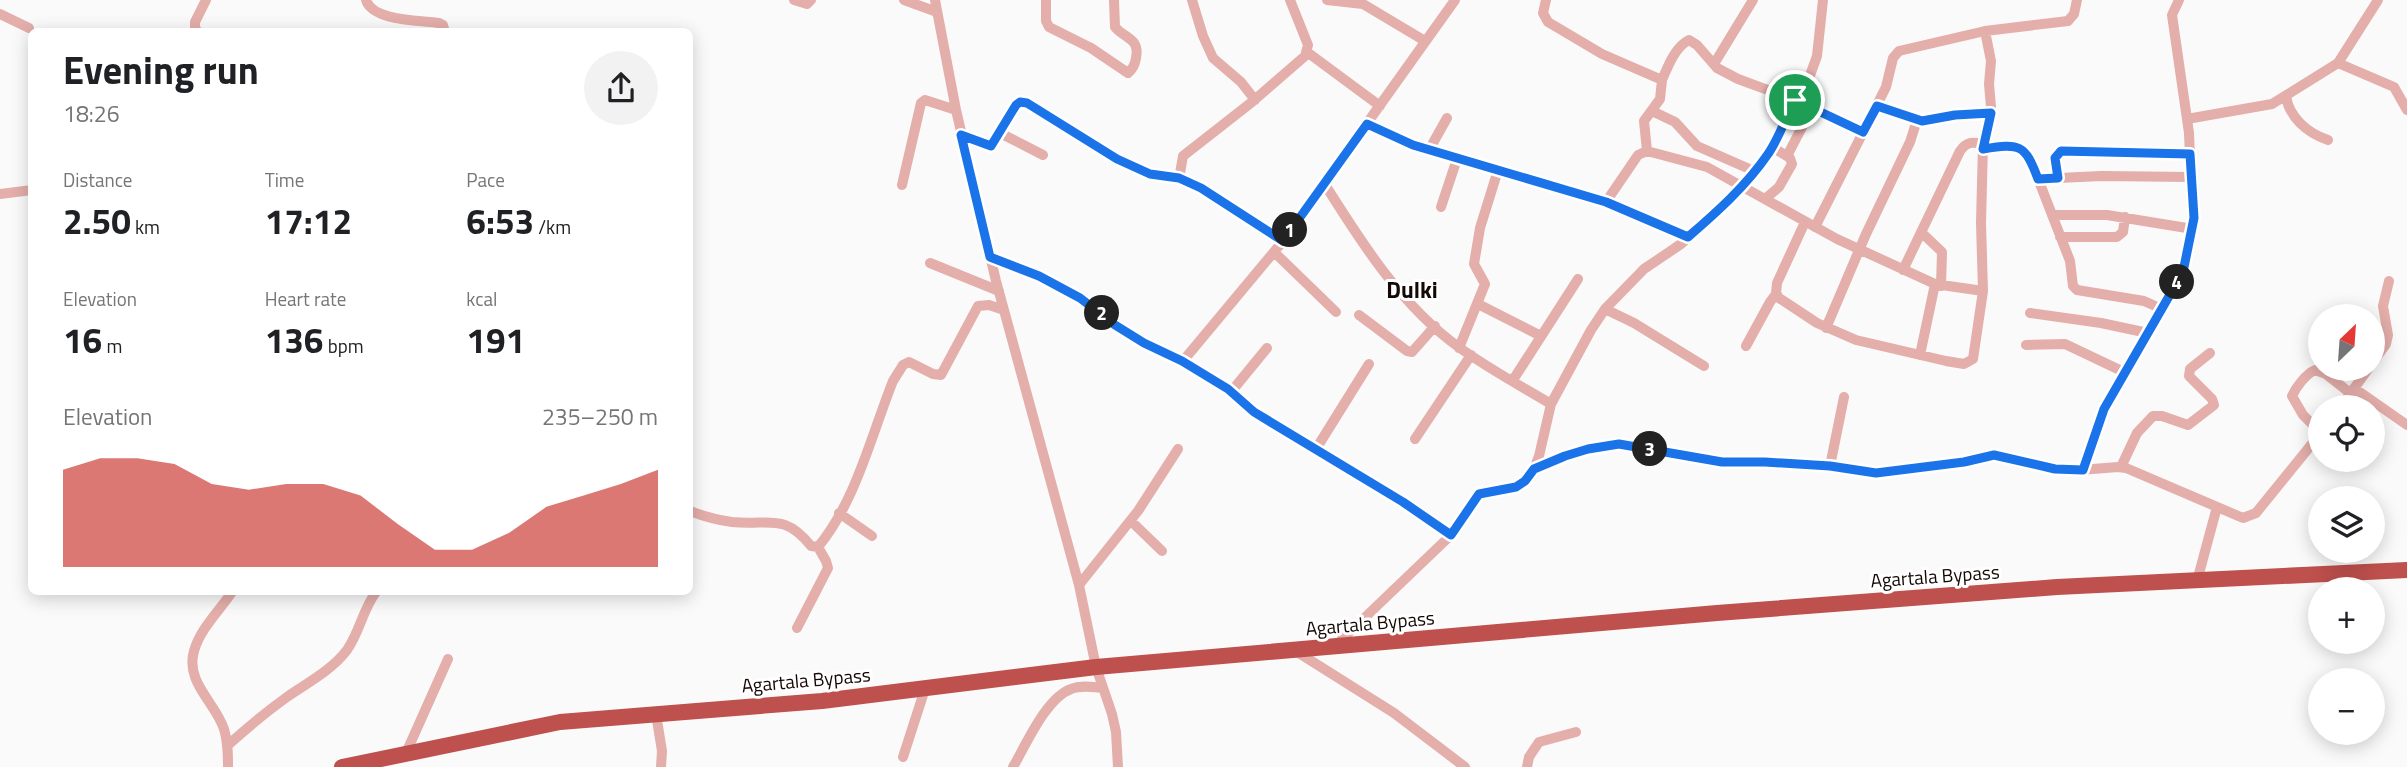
<!DOCTYPE html>
<meta charset="utf-8">
<style>
body{margin:0;font-family:"Titillium Web",sans-serif;background:#f2f2f2;color:#202124;height:100vh;display:flex;flex-direction:column;font-size:26px;white-space:nowrap}
*{box-sizing:border-box;margin:0}
p{font-size:23px;color:#757577}
.icon{flex:none;width:38px;height:38px;fill:none;stroke:currentColor;stroke-width:2;stroke-linecap:round;stroke-linejoin:round}
.map{position:relative;flex:1;overflow:hidden}
.side{position:absolute;left:28px;top:28px;width:665px;height:567px;display:flex;flex-direction:column;background:#fff;border-radius:10px;box-shadow:0 4px 18px #0003}
.side>*{flex:none}
.needle{width:46px;rotate:25deg}
.fabs{position:absolute;left:2308px;top:304px;display:grid;gap:14px}
.fabs a{display:grid;place-items:center;width:77px;height:77px;border-radius:50%;background:#fff;box-shadow:0 4px 18px #0003;font-size:35px}
.pin{position:absolute;display:grid;place-items:center;width:60px;height:60px;color:#fff;margin:-30px;border:4px solid #fff;border-radius:50%;box-shadow:0 2px 7px #0007}
.km{position:absolute;width:35px;height:35px;margin:-18px;border-radius:50%;background:#222;color:#fff;font-size:19px;line-height:35px;text-align:center}
.round{display:grid;place-items:center;flex:none;width:74px;height:74px;border-radius:37px;background:#f2f2f2}
.overview{display:flex;align-items:center;justify-content:space-between;height:119px;padding:0 35px}
h1{font-size:38px;font-weight:700;line-height:52px}
.figures{display:grid;grid-template-columns:repeat(3,1fr);gap:10px;height:119px;padding:7px 35px}
.figures div{display:grid;align-content:center}
.figures b{font-size:35px;font-weight:700}
.figures small{font-size:19px;font-weight:400}
.figures p{font-size:19px}
.chart{height:196px;padding:14px 35px}
.chart p{display:flex;justify-content:space-between}
.chart svg{width:100%;height:126px;margin-top:7px;fill:#cd3f38;opacity:.7}
.map>svg:first-child{display:block}
.lines{fill:none;stroke-linecap:round;stroke-linejoin:round}
.minor{stroke:#e4aeaa;stroke-width:10}
.highway{stroke:#be504d;stroke-width:16}
.route-casing{stroke:#fff;stroke-width:14}
.route{stroke:#1a73e8;stroke-width:9}
.labels{text-anchor:middle;stroke-width:6;stroke-linejoin:round;paint-order:stroke}
.street-label{font-size:19px;fill:#150905;stroke:#fff}
.quarter-label{font-size:23px;font-weight:bold;fill:#150905;stroke:#fff}
</style>
<div class="map">
<svg width="2407" height="767" viewBox="0 0 2407 767">
<rect width="100%" height="100%" fill="#fafafa"/>
<g class="lines">
<!-- minor -->
<path class="minor" d="M 366,0 C 372,21 419,20 439,23 L 443,25 L 445,32
M 794,0 L 807,4 L 811,0
M 904,0 L 937,12
M 935,0 L 956,110 L 996,281 L 1079,585 L 1096,667 L 1112,714 L 1116,732 L 1118,767
M 1046,0 L 1046,21 L 1049,27 L 1091,48 L 1128,73 C 1133,69 1135,65 1136,58 C 1140,38 1125,39 1115,27 L 1114,0
M 1192,0 L 1203,36 L 1213,58 L 1241,82 L 1255,100
M 1327,0 L 1363,4 L 1425,41
M 1546,0 L 1543,13 L 1548,22 L 1602,54 L 1662,80 L 1660,99 L 1644,121 L 1647,151
M 0,14 L 29,28
M 198,32 L 195,28 L 195,22 L 206,0
M 1307,52 L 1380,106
M 2338,63 L 2394,87 L 2407,110
M 1714,64 L 1753,0
M 1662,80 C 1668,66 1675,47 1689,40 L 1697,45 L 1717,68 L 1738,79 L 1795,100 L 1863,132
M 2286,96 C 2289,117 2307,133 2328,140
M 1877,106 L 1922,121 L 1955,115 L 1991,113
M 1652,111 L 1675,122 L 1697,146 L 1754,171
M 2187,119 L 2272,104 L 2338,63 L 2378,0
M 1367,124 L 1413,145 L 1606,202 L 1688,237
M 1000,133 L 1043,155
M 961,136 L 991,146 L 1016,105 L 1020,102 L 1027,103 L 1117,159 L 1150,174 L 1179,179 L 1201,188 L 1283,241
M 1983,149 L 2013,145 L 2030,158 L 2070,261 L 2073,286 L 2077,290 L 2144,301 L 2162,309
M 1429,150 L 1447,118
M 1787,156 L 1812,108
M 2058,178 L 2055,158 L 2061,151 L 2190,154
M 1179,179 L 1183,156 L 1252,102 L 1305,56 L 1308,45 L 1290,0
M 2038,179 L 2101,176 L 2191,177
M 1324,183 C 1361,242 1402,307 1460,348 C 1489,369 1521,386 1551,404
M 902,185 L 921,103 L 925,100 L 956,110
M 0,194 L 32,190
M 1765,199 L 1779,187 L 1792,164 L 1790,158 L 1772,147
M 1606,202 L 1638,155 L 1647,151 L 1707,167 L 1837,239 L 1935,284 L 1983,291
M 1441,207 L 1457,159
M 2052,215 L 2107,215 L 2193,229
M 1805,222 L 1777,283 L 1776,293 L 1779,298 L 1817,323 L 1856,340 L 1946,361 L 1964,364 L 1973,359 L 1983,291 L 1981,223 L 1983,144 L 1991,107 L 1989,84 L 1991,61 L 1985,31
M 1815,227 L 1886,87 L 1893,58 L 1899,51 L 1985,31 L 2068,21 L 2074,14 L 2077,0
M 1921,232 L 1942,252 L 1941,286
M 2060,237 L 2117,237 L 2123,232 L 2125,217
M 1274,252 L 1336,312
M 990,257 L 1039,276 L 1080,298 L 1144,343 L 1183,361 L 1228,389 L 1254,412 L 1403,502 L 1451,535
M 930,263 L 999,291
M 1903,270 L 1960,151 C 1967,141 1972,142 1983,144
M 1478,304 L 1541,336
M 1605,309 L 1634,323 L 1704,366
M 2030,313 L 2101,323 L 2148,333
M 1359,315 L 1407,351 L 1412,352 L 1435,326
M 1826,328 L 1866,234 L 1910,142 L 1917,120
M 2026,345 L 2065,344 L 2124,372
M 1746,346 L 1770,302 L 1776,294
M 1459,348 L 1485,284 L 1474,264 L 1480,228 L 1498,170
M 1920,355 L 1935,284
M 1183,361 L 1283,241 L 1455,0
M 2373,362 L 2386,344 L 2388,335 L 2383,306 L 2389,281
M 1513,380 L 1578,279
M 2354,388 L 2407,425
M 1231,392 L 1267,348
M 2340,408 L 2368,369
M 2320,432 L 2303,415 L 2292,396 C 2296,387 2306,374 2315,370 L 2326,374 L 2350,393
M 1415,439 L 1471,355
M 1316,449 L 1369,364
M 1830,466 L 1844,397
M 2121,467 L 2137,433 L 2153,416 L 2162,416 L 2188,425 L 2214,405 L 2212,399 L 2189,376 L 2190,369 L 2210,353
M 1534,469 L 1588,449 L 1620,444 L 1722,462 L 1830,466 L 1876,473 L 1964,462 L 1994,455 L 2055,469 L 2080,470 L 2118,467 L 2126,468 L 2243,518 L 2256,513 L 2320,434
M 2083,470 L 2103,409 L 2183,272 L 2193,229 L 2189,133 L 2172,15 L 2179,0
M 690,511 C 703,516 717,520 732,522 C 769,526 784,512 811,546 L 818,547 C 856,501 871,436 893,381 L 903,365 L 909,362 L 933,374 L 941,375 L 978,306 L 989,305 L 1004,310
M 839,513 L 872,536
M 1131,521 L 1162,551
M 2197,581 L 2217,507
M 1079,585 L 1138,511 L 1178,449
M 797,628 L 828,568 L 826,561 L 818,547
M 1334,647 L 1451,535 L 1479,494 L 1510,489 L 1525,481 L 1534,469 L 1539,456 L 1551,404 L 1591,330 L 1605,309 L 1644,269 L 1681,244 L 1738,191 L 1770,151 L 1783,123 L 1808,81 L 1817,56 L 1823,0
M 1294,650 L 1394,713 L 1465,767
M 656,714 L 662,751 L 661,767
M 228,745 C 247,728 266,712 287,697 C 307,683 332,670 347,650 C 360,631 363,609 376,592
M 406,753 L 448,659
M 903,757 L 925,689
M 228,767 C 228,754 228,742 224,729 C 215,702 185,682 194,651 C 200,629 220,610 232,592
M 1013,767 C 1026,745 1046,698 1071,689 C 1081,685 1092,687 1103,688
M 1527,767 L 1529,757 L 1539,742 L 1576,732"/>
<!-- highway -->
<path class="highway" d="M 342,767 L 560,722 L 822,701 L 1096,667 L 1717,613 L 2057,587 L 2407,570"/>
</g>
<g class="lines">
<!-- route casing -->
<g class="route-casing">
<path id="route" d="M 1795,100 L 1863,132 L 1877,106 L 1922,121 L 1955,115 L 1991,113 L 1983,149 C 2020,143 2025,144 2038,179 L 2058,178 L 2055,158 L 2061,151 L 2190,154 L 2194,218 L 2183,272 L 2104,409 L 2083,470 L 2055,469 L 1994,455 L 1964,462 L 1876,473 L 1830,466 L 1765,462 L 1722,462 L 1619,444 L 1588,449 L 1565,456 L 1534,469 L 1525,481 L 1516,487 L 1479,494 L 1451,535 L 1403,502 L 1254,412 L 1228,389 L 1182,361 L 1144,343 L 1115,325 L 1080,298 L 1039,276 L 990,257 L 961,135 L 991,146 L 1016,105 L 1020,102 L 1027,103 L 1117,159 L 1150,174 L 1179,178 L 1201,188 L 1283,241 L 1367,124 L 1413,145 L 1606,202 L 1688,237 C 1717,212 1746,186 1768,154 C 1779,138 1786,117 1795,100 Z"/>
</g>
<!-- route -->
<use href="#route" class="route"/>
</g>
<g class="labels">
<!-- street labels -->
<g class="street-label">
<text transform="translate(1935 576) rotate(-4)" y="7">Agartala Bypass</text>
<text transform="translate(1370 623) rotate(-5)" y="7">Agartala Bypass</text>
<text transform="translate(806 680) rotate(-5)" y="7">Agartala Bypass</text>
</g>
<!-- quarter labels -->
<g class="quarter-label">
<text x="1412" y="298">Dulki</text>
</g>
</g>
</svg>
<div class="fabs">
<a><svg class="needle" viewBox="-14 -14 28 28"><path d="M0-13l5 13h-10z" fill="#e53935"/><path d="M0 13l5-13h-10z" fill="#757577"/></svg></a>
<a><svg class="icon" aria-label="locate" viewBox="0 0 24 24"><circle cx="12" cy="12" r="6"/><path d="M12 2v4M12 18v4M2 12h4M18 12h4"/></svg></a>
<a><svg class="icon" aria-label="layers" viewBox="0 0 24 24"><path d="M12 4l9 5-9 5-9-5zM3 14l9 5 9-5"/></svg></a>
<a>+</a>
<a>−</a>
</div>
<div class="pin" style="left:1795px;top:100px;background:#1e9e55"><svg class="icon" aria-label="arrive" viewBox="0 0 24 24"><path d="M6 21V4h12l-3 4 3 4H6"/></svg></div>
<b class="km" style="left:1290px;top:230px">1</b>
<b class="km" style="left:1102px;top:313px">2</b>
<b class="km" style="left:1650px;top:449px">3</b>
<b class="km" style="left:2177px;top:282px">4</b>
<section class="side">
<div class="overview"><div><h1>Evening run</h1><p>18:26</p></div><a class="round"><svg class="icon" aria-label="share" viewBox="0 0 24 24"><path d="M12 15V3M7 8l5-5 5 5M5 13v7h14v-7"/></svg></a></div>
<div class="figures">
<div><p>Distance</p><b>2.50<small> km</small></b></div>
<div><p>Time</p><b>17:12</b></div>
<div><p>Pace</p><b>6:53<small> /km</small></b></div>
</div>
<div class="figures">
<div><p>Elevation</p><b>16<small> m</small></b></div>
<div><p>Heart rate</p><b>136<small> bpm</small></b></div>
<div><p>kcal</p><b>191</b></div>
</div>
<div class="chart"><p><span>Elevation</span>235–250 m</p>
<svg viewBox="0 0 160 44" preserveAspectRatio="none"><path d="M0 44V10L10 6L20 6L30 8L40 15L50 17L60 15L70 15L80 19L90 29L100 38L110 38L120 32L130 23L140 19L150 15L160 10V44z"/></svg>
</div>
</section>
</div>
